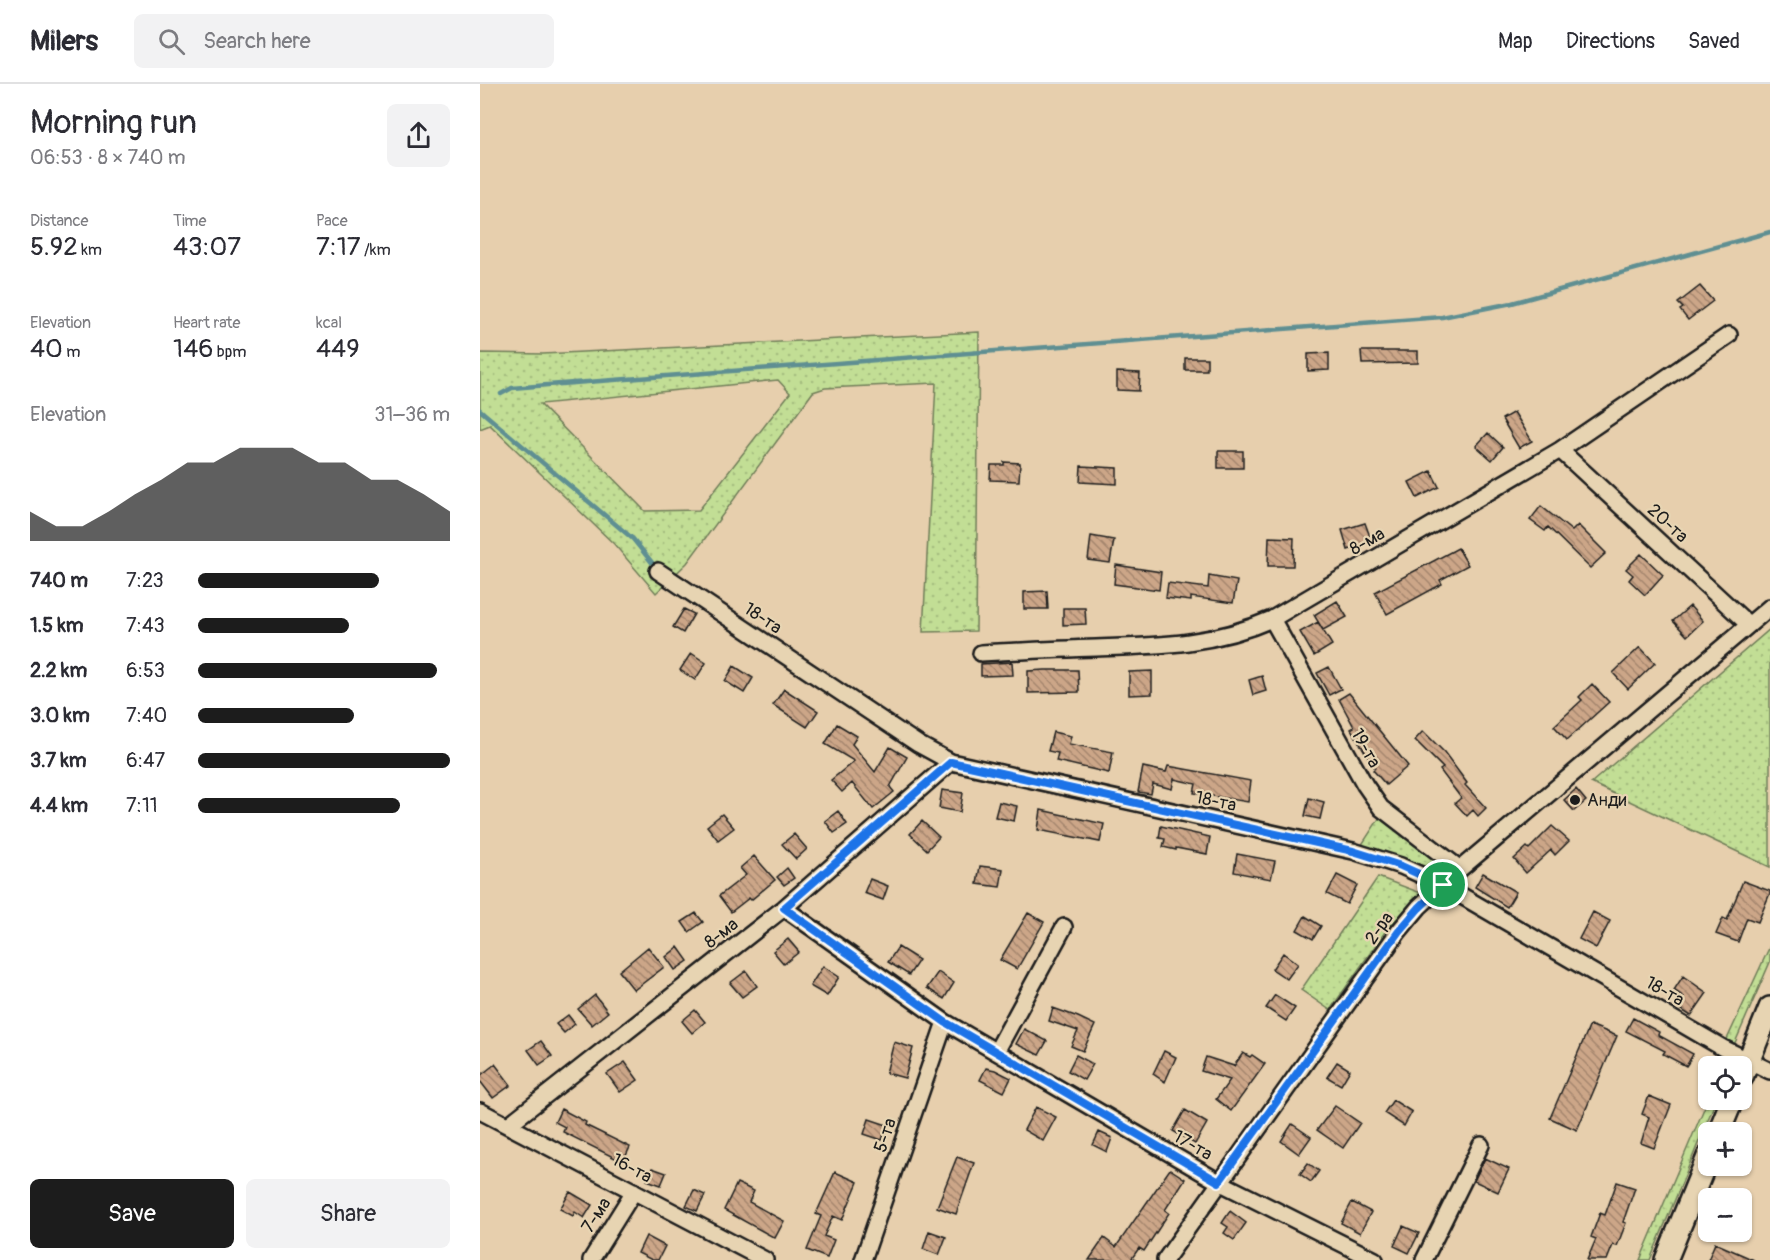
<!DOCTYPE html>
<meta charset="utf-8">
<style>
body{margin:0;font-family:Pangolin,sans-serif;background:#f2f2f3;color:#2b2b33;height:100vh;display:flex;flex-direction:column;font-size:22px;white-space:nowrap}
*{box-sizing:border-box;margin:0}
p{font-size:20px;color:#7c7c81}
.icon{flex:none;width:33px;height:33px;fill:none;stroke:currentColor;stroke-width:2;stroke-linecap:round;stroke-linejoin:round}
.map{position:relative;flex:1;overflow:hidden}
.panel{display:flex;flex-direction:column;background:#fff;width:480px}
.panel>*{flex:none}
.controls{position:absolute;left:1218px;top:972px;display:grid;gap:12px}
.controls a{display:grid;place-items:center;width:54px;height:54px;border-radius:9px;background:#fff;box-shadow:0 2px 4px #0004;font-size:30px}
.pin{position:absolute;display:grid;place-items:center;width:51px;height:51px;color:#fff;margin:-26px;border:3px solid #fff;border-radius:50%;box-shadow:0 2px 6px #0007}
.round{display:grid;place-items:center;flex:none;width:63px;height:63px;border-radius:9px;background:#f2f2f3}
.headline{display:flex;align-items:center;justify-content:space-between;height:102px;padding:0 30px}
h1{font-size:33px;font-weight:600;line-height:45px}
.metrics{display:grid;grid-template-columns:repeat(3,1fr);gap:9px;height:102px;padding:6px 30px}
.metrics div{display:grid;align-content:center}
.metrics b{font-size:26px;font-weight:600}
.metrics small{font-size:16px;font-weight:400}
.metrics p{font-size:16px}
.chart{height:168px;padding:12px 30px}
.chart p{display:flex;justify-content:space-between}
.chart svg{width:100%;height:108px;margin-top:6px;fill:#1c1c1c;opacity:.7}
.button{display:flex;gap:12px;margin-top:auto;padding:12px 30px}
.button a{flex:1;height:69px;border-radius:9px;background:#1c1c1c;color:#fff;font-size:24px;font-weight:600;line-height:69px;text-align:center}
.button a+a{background:#f2f2f3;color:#2b2b33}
ul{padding:0 30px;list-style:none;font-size:20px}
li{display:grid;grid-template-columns:96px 72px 1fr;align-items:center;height:45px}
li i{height:15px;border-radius:8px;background:#1c1c1c}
header{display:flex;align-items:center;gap:36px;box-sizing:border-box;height:84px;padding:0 30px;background:#fff;border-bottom:2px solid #e1e1e2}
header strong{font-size:28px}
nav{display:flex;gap:33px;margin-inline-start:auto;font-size:21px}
.search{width:420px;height:54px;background:#f2f2f3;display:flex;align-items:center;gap:15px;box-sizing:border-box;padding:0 21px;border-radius:9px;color:#7c7c81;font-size:22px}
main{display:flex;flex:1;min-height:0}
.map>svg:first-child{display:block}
.grass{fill:url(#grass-dots);stroke:#6f7d58;stroke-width:1.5;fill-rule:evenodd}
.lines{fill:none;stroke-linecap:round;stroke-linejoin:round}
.stream{stroke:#5e8f92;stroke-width:4.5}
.building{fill:url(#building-back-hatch);stroke:#1c1c1c;stroke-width:1.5}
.minor-casing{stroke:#1c1c1c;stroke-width:20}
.secondary-casing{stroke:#1c1c1c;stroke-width:26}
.minor{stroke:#e7d4b2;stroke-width:15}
.secondary{stroke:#e7d4b2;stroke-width:21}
.route-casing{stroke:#fff;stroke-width:12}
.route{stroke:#1a73e8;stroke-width:8}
.poi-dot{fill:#1c1c1c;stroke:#e7d4b2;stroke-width:2}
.labels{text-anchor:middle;stroke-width:4.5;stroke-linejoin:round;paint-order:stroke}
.street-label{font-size:18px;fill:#1c1c1c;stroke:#e7d4b2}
.poi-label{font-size:18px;fill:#1c1c1c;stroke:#e7d4b2;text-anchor:start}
</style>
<header>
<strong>Milers</strong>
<div class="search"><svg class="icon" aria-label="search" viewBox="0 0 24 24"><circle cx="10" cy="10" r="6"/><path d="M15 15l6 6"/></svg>Search here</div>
<nav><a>Map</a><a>Directions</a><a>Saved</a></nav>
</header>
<main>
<section class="panel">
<div class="headline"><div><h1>Morning run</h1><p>06:53 · 8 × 740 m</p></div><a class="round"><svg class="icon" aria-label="share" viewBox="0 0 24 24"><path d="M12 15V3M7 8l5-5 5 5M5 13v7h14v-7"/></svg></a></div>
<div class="metrics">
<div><p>Distance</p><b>5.92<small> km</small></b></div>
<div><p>Time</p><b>43:07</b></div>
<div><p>Pace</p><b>7:17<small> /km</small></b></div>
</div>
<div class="metrics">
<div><p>Elevation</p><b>40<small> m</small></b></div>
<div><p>Heart rate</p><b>146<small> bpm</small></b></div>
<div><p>kcal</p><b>449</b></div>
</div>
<div class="chart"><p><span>Elevation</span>31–36 m</p>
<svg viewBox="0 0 160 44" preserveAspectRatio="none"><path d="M0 44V32L10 38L20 38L30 32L40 25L50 19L60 12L70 12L80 6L90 6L100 6L110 12L120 12L130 19L140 19L150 25L160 32V44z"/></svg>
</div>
<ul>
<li><b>740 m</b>7:23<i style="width:72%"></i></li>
<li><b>1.5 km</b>7:43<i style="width:60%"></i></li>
<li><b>2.2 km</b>6:53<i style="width:95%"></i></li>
<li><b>3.0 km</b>7:40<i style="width:62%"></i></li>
<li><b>3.7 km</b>6:47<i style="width:100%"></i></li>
<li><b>4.4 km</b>7:11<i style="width:80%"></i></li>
</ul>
<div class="button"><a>Save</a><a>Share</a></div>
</section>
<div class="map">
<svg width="1290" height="1176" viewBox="0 0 1290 1176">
<defs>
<pattern id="grass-dots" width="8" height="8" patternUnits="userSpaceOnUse" patternTransform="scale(1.5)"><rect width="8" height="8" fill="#c2de95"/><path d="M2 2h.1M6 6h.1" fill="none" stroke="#a6be80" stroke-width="1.8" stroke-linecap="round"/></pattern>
<pattern id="building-back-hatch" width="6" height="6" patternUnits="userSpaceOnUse" patternTransform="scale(1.5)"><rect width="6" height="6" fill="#cca688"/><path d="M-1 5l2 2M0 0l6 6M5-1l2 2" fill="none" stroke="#a5866e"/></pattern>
</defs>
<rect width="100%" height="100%" fill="#e7cfad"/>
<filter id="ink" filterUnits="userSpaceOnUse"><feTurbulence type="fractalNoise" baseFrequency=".0167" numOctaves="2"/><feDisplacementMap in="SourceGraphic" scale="12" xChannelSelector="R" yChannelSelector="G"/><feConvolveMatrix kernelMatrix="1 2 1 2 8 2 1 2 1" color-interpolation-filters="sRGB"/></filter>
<g filter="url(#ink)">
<!-- grass -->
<path class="grass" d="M 499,248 L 496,547 L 443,548 L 456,299 L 345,304 L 333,308 L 207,479 L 176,509 L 134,460 L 10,341 L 0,345 L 0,269 L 63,270 ZM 298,296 L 310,309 L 219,426 L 165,427 L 60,320 Z
M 1290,545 L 1290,783 L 1111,699 Z
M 900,733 L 966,782 L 960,787 L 881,762 Z
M 898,793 L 941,809 L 905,848 L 850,926 L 821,906 Z
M 1290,862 L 1290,878 L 1251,968 L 1243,964 Z
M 1228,1015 L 1236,1016 L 1170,1176 L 1160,1176 Z"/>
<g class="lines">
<!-- stream -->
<path class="stream" d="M 21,310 L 32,304 L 68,301 L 962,233 L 1032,219 L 1290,148
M 0,326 L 153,455 L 178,486"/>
</g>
<!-- building -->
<path class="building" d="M 1220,202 L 1233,217 L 1208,236 L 1200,226 L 1203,224 L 1198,219 Z
M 881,267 L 938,267 L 938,279 L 882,280 Z
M 849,269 L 849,286 L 828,287 L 828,270 Z
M 705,274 L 727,274 L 727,286 L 705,286 Z
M 637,288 L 660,289 L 659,307 L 637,306 Z
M 1034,328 L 1052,357 L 1039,364 L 1022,335 Z
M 1008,349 L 1023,363 L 1012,376 L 996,362 Z
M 738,367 L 763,367 L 763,384 L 738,384 Z
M 524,378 L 540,379 L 539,397 L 510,396 L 511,381 L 524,381 Z
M 601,382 L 637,384 L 637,400 L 600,398 Z
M 951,387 L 959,403 L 937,414 L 929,398 Z
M 1061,422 L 1092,447 L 1098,441 L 1126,469 L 1110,484 L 1068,443 L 1065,447 L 1050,436 Z
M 885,439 L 892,458 L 868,466 L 862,446 Z
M 611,452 L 634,456 L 630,479 L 608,476 Z
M 789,453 L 814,454 L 813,482 L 788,482 Z
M 978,464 L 988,481 L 960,496 L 962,500 L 907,530 L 895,508 Z
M 1161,470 L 1183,491 L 1165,511 L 1149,496 L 1153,491 L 1146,485 Z
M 636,481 L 681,488 L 679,506 L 634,500 Z
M 729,492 L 757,497 L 753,519 L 711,513 L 711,517 L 686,514 L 688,499 L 728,504 Z
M 567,507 L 568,525 L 544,525 L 544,508 Z
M 857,517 L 867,533 L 843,546 L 834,531 Z
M 1210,522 L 1223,537 L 1207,552 L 1193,537 Z
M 583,524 L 605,524 L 606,540 L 583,541 Z
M 204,525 L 214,530 L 203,549 L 193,543 Z
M 838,538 L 852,561 L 834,572 L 820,548 Z
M 1160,563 L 1175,579 L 1148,605 L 1133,589 Z
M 211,569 L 226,579 L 215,596 L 200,586 Z
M 532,578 L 533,591 L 501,592 L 501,580 Z
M 254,582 L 273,594 L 264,609 L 245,597 Z
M 849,583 L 861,605 L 849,611 L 837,589 Z
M 565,586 L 598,586 L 599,608 L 548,609 L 548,587 Z
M 672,587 L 672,610 L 649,611 L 649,588 Z
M 782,592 L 786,607 L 773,611 L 769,596 Z
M 1112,600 L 1129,618 L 1087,656 L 1074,642 L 1102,616 L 1099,613 Z
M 304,605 L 338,627 L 327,643 L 293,621 Z
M 869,609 L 928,682 L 906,701 L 893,686 L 895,684 L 871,645 L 874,643 L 859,615 Z
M 357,640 L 377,652 L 372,660 L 395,688 L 410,663 L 427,673 L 410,703 L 414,708 L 393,725 L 372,699 L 362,708 L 351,696 L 374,677 L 345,660 Z
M 943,647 L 964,668 L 987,699 L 985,701 L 1006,724 L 998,732 L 993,726 L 987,732 L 975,719 L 981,714 L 960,686 L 963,684 L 935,656 Z
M 573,648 L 591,652 L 589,660 L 633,668 L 629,689 L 576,677 L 578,669 L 568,667 Z
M 688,682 L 771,697 L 768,718 L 714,709 L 716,700 L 694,695 L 692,705 L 673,700 L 671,710 L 658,708 L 663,683 L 686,688 Z
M 1096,705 L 1106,717 L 1094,727 L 1084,716 Z
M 462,706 L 483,709 L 480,728 L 459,724 Z
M 829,714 L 844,718 L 840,735 L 825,732 Z
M 519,718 L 537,722 L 534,737 L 515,733 Z
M 561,726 L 624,740 L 620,758 L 558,746 Z
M 358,727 L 367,740 L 354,749 L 345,737 Z
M 242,730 L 254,744 L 238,756 L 227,742 Z
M 442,737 L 459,753 L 447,766 L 430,750 Z
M 681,742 L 730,753 L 727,770 L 696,764 L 696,766 L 683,763 L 685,755 L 679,754 Z
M 1072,742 L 1089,757 L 1075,771 L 1071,766 L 1046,789 L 1034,775 L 1047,763 L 1049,765 Z
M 314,750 L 327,765 L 316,775 L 302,760 Z
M 757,770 L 795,777 L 791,795 L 754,788 Z
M 274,772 L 295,796 L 271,816 L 269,814 L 251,828 L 239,812 L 266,791 L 260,784 Z
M 500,782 L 523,785 L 520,803 L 497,800 Z
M 307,784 L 314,794 L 304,801 L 297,793 Z
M 1003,789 L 1036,808 L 1027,823 L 995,803 Z
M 857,791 L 877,801 L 867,820 L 847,810 Z
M 390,795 L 408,802 L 403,816 L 384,809 Z
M 1263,797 L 1290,807 L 1290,809 L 1278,838 L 1267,834 L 1258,858 L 1236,850 L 1243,834 L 1247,836 Z
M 1113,828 L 1130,837 L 1116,864 L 1099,855 Z
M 216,829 L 223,838 L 209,848 L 202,838 Z
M 548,829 L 564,838 L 537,885 L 520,876 Z
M 825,832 L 841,842 L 833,855 L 817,846 Z
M 308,855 L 319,868 L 304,880 L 293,867 Z
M 168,863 L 184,883 L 154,906 L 139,887 Z
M 198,863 L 208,877 L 195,886 L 186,873 Z
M 418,863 L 439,876 L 429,891 L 408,878 Z
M 803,869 L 818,880 L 807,895 L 792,885 Z
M 343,882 L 359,893 L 347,912 L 330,902 Z
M 266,887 L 277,902 L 262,913 L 250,899 Z
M 458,888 L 474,899 L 464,915 L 447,904 Z
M 1203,892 L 1227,909 L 1211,932 L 1197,923 L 1204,913 L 1194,906 Z
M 115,911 L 128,928 L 112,941 L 98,925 Z
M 795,911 L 815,924 L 806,937 L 786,924 Z
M 573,924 L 598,933 L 615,941 L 603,967 L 591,962 L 598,947 L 569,937 Z
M 215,926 L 225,938 L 212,949 L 202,937 Z
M 88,931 L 95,940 L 84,949 L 76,940 Z
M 1153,934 L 1179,948 L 1178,951 L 1213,970 L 1208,979 L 1206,982 L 1183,970 L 1185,967 L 1146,947 Z
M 1110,941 L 1137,952 L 1097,1046 L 1070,1034 Z
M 544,945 L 567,957 L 559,971 L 536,960 Z
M 61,957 L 72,972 L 59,981 L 48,966 Z
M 414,958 L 433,964 L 425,994 L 406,989 Z
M 684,967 L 696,973 L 685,998 L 673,990 Z
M 763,969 L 770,973 L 772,971 L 785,980 L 751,1027 L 736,1015 L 750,996 L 721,987 L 726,973 L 754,982 Z
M 596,971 L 613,980 L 604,996 L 588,987 Z
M 145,978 L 158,996 L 140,1008 L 127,990 Z
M 857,978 L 870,986 L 861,1001 L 847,993 Z
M 15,980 L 31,1001 L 13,1014 L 0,997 L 0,992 Z
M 506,984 L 515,986 L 531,994 L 524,1008 L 500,996 Z
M 1169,1012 L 1191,1021 L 1174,1064 L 1161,1059 L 1169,1033 L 1162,1030 Z
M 913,1016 L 932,1028 L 924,1042 L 904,1029 Z
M 855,1022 L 880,1039 L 863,1064 L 837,1046 Z
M 556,1023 L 576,1033 L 563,1057 L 544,1046 Z
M 81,1025 L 106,1038 L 105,1041 L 150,1063 L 143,1078 L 83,1048 L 85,1043 L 75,1038 Z
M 705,1026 L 727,1039 L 715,1060 L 693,1047 Z
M 389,1035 L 407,1041 L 402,1056 L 384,1050 Z
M 812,1040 L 831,1053 L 819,1070 L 801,1057 Z
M 619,1048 L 632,1054 L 627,1068 L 613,1061 Z
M 477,1073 L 494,1079 L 476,1130 L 457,1123 Z
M 1005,1074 L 1029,1085 L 1018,1108 L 994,1097 Z
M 828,1079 L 839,1087 L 831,1098 L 820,1090 Z
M 172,1084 L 186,1089 L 181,1101 L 167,1096 Z
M 690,1085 L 705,1095 L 685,1126 L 689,1129 L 664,1167 L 659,1164 L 652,1174 L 655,1176 L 609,1176 L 624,1154 L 636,1163 Z
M 355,1088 L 378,1098 L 362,1136 L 353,1132 L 344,1152 L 354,1156 L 347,1174 L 327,1166 L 341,1132 L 336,1130 Z
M 1137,1098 L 1155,1104 L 1143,1138 L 1146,1139 L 1137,1162 L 1133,1161 L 1127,1176 L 1107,1176 L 1116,1155 L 1111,1153 L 1120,1129 L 1125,1131 Z
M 257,1099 L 274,1107 L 269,1118 L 304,1137 L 295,1154 L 244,1126 Z
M 214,1106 L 225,1111 L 217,1127 L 206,1122 Z
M 90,1108 L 112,1121 L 104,1134 L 95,1128 L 93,1132 L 80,1125 Z
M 872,1118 L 891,1128 L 880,1149 L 861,1139 Z
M 750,1127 L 766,1139 L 754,1156 L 744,1149 L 748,1143 L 742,1139 Z
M 923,1142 L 939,1149 L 929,1169 L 914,1162 Z
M 449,1147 L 466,1153 L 459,1171 L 443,1165 Z
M 166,1152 L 185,1162 L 178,1176 L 172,1176 L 158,1169 Z
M 1235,1159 L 1274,1176 L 1228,1176 Z"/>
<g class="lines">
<!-- minor casing -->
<g class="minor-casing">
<path id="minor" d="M 1080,366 L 1269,541
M 178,487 L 438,660 L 471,678 L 873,767 L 921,782 L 963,801 L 1243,964 L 1290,987
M 792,535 L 885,701 L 901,724 L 980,785
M 501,569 C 539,567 577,565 616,564 C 678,562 733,561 792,535 L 1080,366 L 1249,251
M 304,824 L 465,938 L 739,1098 L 895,1176
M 516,968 L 584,843
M 0,1027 L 285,1176
M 28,1041 L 304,824 L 471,678
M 111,1176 L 154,1107
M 383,1176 L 465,938
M 685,1176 L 919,847 L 939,823 L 980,785 L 1290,523
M 944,1176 L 1001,1061"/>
</g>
<!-- secondary casing -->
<g class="secondary-casing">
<path id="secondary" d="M 1262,993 L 1290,924
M 1239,1048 L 1252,1016
M 1186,1176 L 1228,1073"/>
</g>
<!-- minor -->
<use href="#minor" class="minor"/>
<!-- secondary -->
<use href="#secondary" class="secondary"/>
</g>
</g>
<g class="lines" filter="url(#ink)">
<!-- route casing -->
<g class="route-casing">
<path id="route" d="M 471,678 L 873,767 L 921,782 L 963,801 L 939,824 L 919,847 L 739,1098 L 465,938 L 304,824 Z"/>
</g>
<!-- route -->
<use href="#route" class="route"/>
</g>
<!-- markers -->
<circle class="poi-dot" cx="1095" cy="716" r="6"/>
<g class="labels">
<!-- street labels -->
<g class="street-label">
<text transform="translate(1188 439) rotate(43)" y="6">20-та</text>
<text transform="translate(887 457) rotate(-30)" y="6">8-ма</text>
<text transform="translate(283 534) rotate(34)" y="6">18-та</text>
<text transform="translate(886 664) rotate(61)" y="6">19-та</text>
<text transform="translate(736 717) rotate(12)" y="6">18-та</text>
<text transform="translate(899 844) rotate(-54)" y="6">2-ра</text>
<text transform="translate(241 849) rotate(-38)" y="6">8-ма</text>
<text transform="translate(1185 907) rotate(30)" y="6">18-та</text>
<text transform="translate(405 1051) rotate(-71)" y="6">5-та</text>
<text transform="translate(713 1061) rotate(30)" y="6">17-та</text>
<text transform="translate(152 1084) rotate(28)" y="6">16-та</text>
<text transform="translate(116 1131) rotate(-57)" y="6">7-ма</text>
</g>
<!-- poi labels -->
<g class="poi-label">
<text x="1107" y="722">Анди</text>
</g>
</g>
</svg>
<div class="controls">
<a><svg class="icon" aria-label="locate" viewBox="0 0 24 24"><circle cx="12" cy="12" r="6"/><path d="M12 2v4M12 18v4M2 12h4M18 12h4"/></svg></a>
<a>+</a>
<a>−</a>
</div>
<div class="pin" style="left:963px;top:801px;background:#1e9e55"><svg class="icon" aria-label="arrive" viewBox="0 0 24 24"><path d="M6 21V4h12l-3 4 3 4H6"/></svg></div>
</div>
</main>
